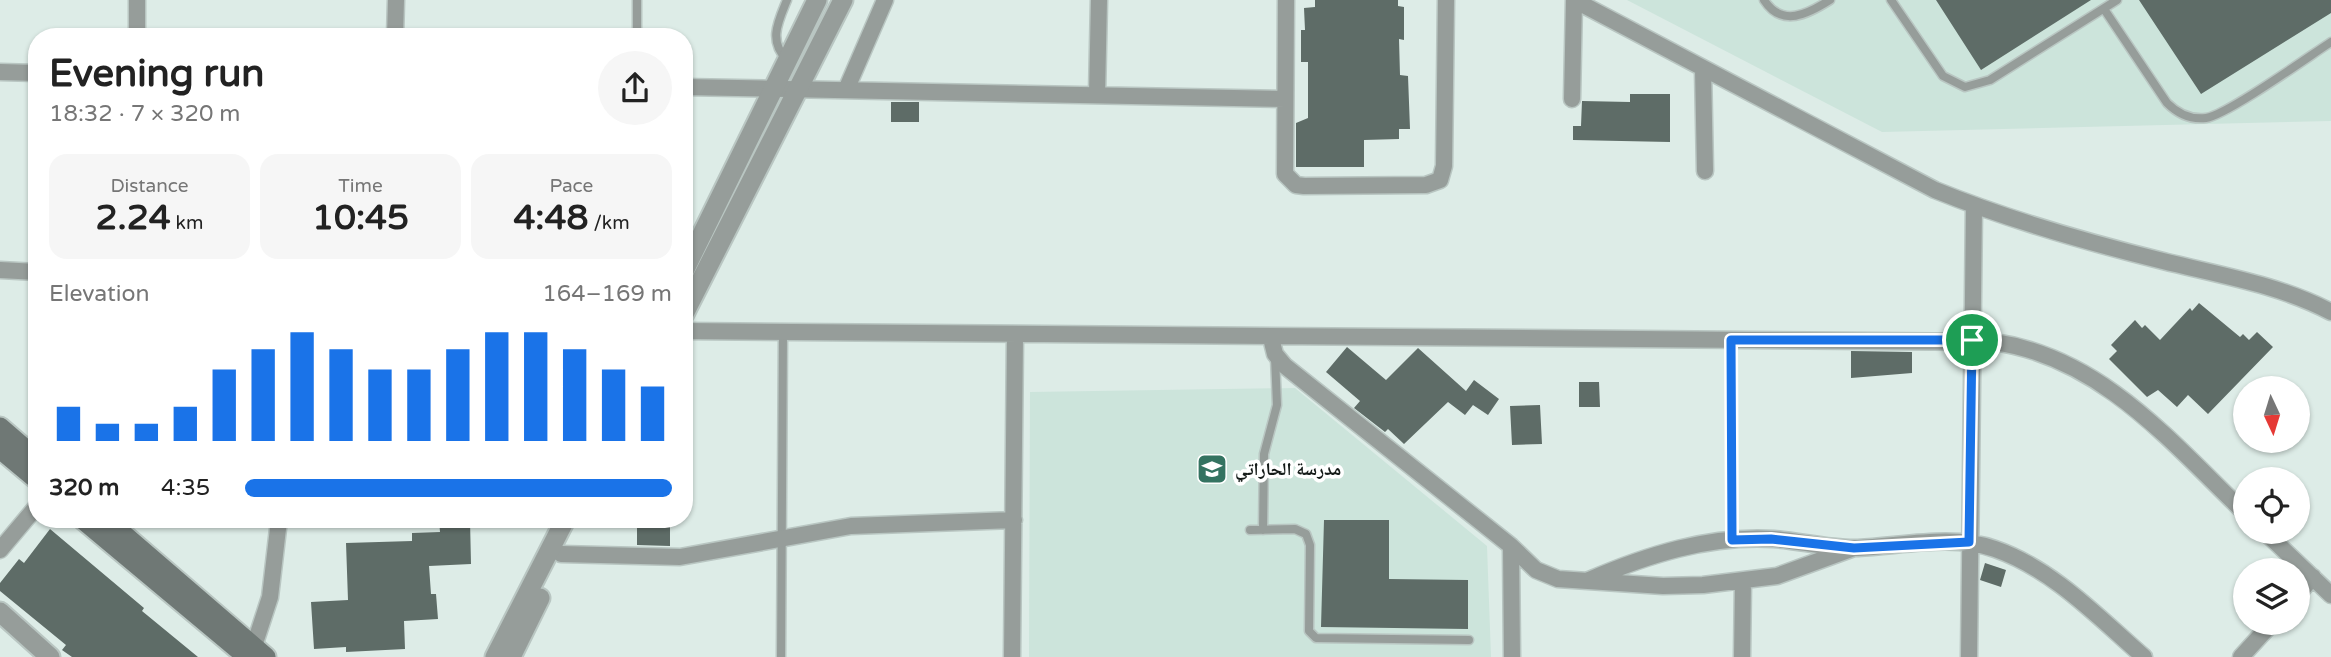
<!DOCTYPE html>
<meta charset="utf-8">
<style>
body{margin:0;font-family:"Varela Round","Noto Naskh Arabic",sans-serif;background:#f6f6f6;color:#222;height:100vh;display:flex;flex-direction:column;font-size:26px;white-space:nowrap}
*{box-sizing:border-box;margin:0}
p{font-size:23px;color:#767676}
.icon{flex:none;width:38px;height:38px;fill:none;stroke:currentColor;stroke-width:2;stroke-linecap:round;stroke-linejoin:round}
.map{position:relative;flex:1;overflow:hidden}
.side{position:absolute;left:28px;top:28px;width:665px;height:500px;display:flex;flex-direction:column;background:#fff;border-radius:28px;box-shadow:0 2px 5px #0004}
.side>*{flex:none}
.needle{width:46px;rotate:176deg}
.fabs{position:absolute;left:2233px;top:376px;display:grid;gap:14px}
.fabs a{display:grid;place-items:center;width:77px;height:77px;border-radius:50%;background:#fff;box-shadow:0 2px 5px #0004;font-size:35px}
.pin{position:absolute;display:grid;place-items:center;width:60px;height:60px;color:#fff;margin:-30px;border:4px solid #fff;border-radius:50%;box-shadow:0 2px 7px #0007}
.round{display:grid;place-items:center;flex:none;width:74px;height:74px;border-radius:37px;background:#f6f6f6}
.headline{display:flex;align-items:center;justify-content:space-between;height:119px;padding:0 21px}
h1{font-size:38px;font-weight:700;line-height:52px}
.figures{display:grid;grid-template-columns:repeat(3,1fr);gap:10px;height:119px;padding:7px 21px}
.figures div{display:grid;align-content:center;border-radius:18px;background:#f6f6f6;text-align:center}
.figures b{font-size:35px;font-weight:700}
.figures small{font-size:19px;font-weight:400}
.figures p{font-size:19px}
.chart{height:196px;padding:14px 21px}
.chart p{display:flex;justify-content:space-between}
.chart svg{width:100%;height:126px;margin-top:7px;stroke:#1a73e8;stroke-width:6}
ul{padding:0 21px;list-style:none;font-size:23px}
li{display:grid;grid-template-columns:112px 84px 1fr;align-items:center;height:52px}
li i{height:18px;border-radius:9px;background:#1a73e8}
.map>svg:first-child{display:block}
.built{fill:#cce4db}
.building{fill:#5e6c67}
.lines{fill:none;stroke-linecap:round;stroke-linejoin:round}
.service-casing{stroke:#b9c6c2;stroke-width:11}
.minor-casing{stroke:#b9c6c2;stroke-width:19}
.tertiary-casing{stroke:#b9c6c2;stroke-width:23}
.secondary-casing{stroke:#b9c6c2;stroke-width:23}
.service{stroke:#969d9a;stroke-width:8}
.minor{stroke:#969d9a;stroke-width:16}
.tertiary{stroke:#969d9a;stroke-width:19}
.secondary{stroke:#6f7875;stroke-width:19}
.route-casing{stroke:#fff;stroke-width:14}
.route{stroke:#1a73e8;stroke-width:9}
.labels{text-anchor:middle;stroke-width:7;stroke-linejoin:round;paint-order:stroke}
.poi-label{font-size:18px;font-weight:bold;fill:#141a18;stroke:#fff;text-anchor:start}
</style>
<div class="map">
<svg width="2331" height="657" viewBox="0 0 2331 657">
<rect width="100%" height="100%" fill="#ddece7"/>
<!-- built -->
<path class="built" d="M 1627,0 L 2331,0 L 2331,121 L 1882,132 Z
M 1295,388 L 1487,546 L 1491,657 L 1029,657 L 1030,392 Z"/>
<!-- building -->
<path class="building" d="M 1315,0 L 1398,0 L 1398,6 L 1404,7 L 1404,40 L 1399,39 L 1400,75 L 1408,76 L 1410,129 L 1399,129 L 1399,139 L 1364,140 L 1364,167 L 1296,167 L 1296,123 L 1308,118 L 1308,62 L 1301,62 L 1301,30 L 1305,30 L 1304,8 L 1315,7 Z
M 1936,0 L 2091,0 L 1981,70 Z
M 2139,0 L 2331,0 L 2331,13 L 2201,94 Z
M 1630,94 L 1670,94 L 1670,142 L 1573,140 L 1573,126 L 1581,126 L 1582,101 L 1630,102 Z
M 891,102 L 919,102 L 919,122 L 891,122 Z
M 2199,303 L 2240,337 L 2243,334 L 2249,340 L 2257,332 L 2273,347 L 2208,414 L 2188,395 L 2177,407 L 2158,390 L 2147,397 L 2109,359 L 2117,351 L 2111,345 L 2135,320 L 2142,328 L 2145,325 L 2160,340 L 2190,308 L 2192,311 Z
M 1347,347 L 1386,380 L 1418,348 L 1466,391 L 1474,380 L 1499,399 L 1488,415 L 1473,405 L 1465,415 L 1448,402 L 1404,444 L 1388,429 L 1385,432 L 1354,408 L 1360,401 L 1326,372 Z
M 1851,351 L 1912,352 L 1912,373 L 1851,378 Z
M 1579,382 L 1599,382 L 1600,407 L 1579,407 Z
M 1540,405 L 1542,444 L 1512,445 L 1510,406 Z
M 439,520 L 470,520 L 471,564 L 429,566 L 431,594 L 436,594 L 438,619 L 404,621 L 405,649 L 346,652 L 346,647 L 314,649 L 311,602 L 348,600 L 346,543 L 412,541 L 412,533 L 440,532 Z
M 637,520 L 670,520 L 670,546 L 637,545 Z
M 1324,520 L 1389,520 L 1389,579 L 1468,580 L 1468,629 L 1321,627 Z
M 50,529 L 144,608 L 142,611 L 198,657 L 72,657 L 62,650 L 66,645 L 0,591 L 0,583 L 19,559 L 24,563 Z
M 1985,563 L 2006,570 L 2001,587 L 1980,580 Z"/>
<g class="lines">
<!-- service casing -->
<g class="service-casing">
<path id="service" d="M 637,0 L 637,37
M 787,0 C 778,22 768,41 787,60
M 1764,0 C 1782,28 1808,14 1830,0
M 1891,0 L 1943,76 L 1965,87 L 1990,80 L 2117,0
M 2104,9 L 2167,103 C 2178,114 2190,120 2206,118 C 2227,115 2308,57 2331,42
M 1731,340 L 1732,540
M 1250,530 L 1295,529 L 1306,534 L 1310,545 L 1309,631 L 1316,638 L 1469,640
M 1263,530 L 1264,454 L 1277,405 L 1275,357
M 781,657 L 783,332"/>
</g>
<!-- minor casing -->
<g class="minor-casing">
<path id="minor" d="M 137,0 L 137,37
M 1286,0 L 1285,174 L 1296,185 L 1304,186 L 1426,185 L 1440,180 L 1444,166 L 1446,0
M 395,37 L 396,0
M 1703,69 L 1705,171
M 0,72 L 37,73
M 684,87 L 1285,99
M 846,90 L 885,0
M 1097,95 L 1099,0
M 1572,99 L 1574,0 L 1935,190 C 2009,220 2086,242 2163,261 C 2219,275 2280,285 2331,312
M 0,270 L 37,272
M 684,331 L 1994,342 C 2101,357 2171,442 2245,513
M 1271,338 L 1275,354 L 1285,366 L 1511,546 L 1536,570 L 1558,579 L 1663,586 L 1703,585 L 1777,576 L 1854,548
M 2265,532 L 2331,595
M 1511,546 L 1512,657
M 0,550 L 37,506
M 561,554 L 680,557 L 851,526 L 1014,520
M 1589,580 C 1647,555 1709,535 1774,539 C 1801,541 1830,549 1858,548 C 1902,546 1953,534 1995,549 C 2053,569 2098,617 2144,657
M 2298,594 L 2313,577
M 254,646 L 270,597 L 279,520
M 1012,657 L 1015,335
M 1742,657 L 1743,581
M 1969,657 L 1974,206
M 2241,657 L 2272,623"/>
</g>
<!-- tertiary casing -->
<g class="tertiary-casing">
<path id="tertiary" d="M 684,271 L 817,0
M 684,314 L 843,0
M 0,612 L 50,657
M 495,657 L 565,520
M 511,657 L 540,598"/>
</g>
<!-- secondary casing -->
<g class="secondary-casing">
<path id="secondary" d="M 0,427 L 37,459
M 0,449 L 37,480
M 83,520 L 247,657
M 107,520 L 266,657"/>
</g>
<!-- service -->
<use href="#service" class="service"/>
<!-- minor -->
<use href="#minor" class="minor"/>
<!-- tertiary -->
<use href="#tertiary" class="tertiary"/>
<!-- secondary -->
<use href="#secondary" class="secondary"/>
</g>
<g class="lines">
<!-- route casing -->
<g class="route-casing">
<path id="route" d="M 1731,340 L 1972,340 L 1969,542 L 1854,548 L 1771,539 L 1732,540 Z"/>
</g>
<!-- route -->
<use href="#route" class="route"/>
</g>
<!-- icons -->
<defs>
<g id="school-square" transform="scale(1.575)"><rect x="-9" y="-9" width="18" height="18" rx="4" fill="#347361" stroke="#fff"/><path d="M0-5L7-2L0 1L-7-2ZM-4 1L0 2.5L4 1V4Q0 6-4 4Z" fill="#fff"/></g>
</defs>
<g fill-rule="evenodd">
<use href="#school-square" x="1212" y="469"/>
</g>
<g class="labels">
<!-- poi labels -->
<g class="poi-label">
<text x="1235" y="475">مدرسة الحاراتي</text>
</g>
</g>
</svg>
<div class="fabs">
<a><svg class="needle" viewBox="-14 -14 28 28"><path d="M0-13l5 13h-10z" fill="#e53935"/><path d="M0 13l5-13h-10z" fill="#767676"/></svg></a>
<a><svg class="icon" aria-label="locate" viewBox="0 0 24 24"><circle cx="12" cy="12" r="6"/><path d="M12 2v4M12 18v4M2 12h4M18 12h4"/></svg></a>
<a><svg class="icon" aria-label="layers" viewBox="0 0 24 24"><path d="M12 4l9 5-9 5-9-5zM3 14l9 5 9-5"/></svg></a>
</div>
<div class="pin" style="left:1972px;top:340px;background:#1e9e55"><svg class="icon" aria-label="arrive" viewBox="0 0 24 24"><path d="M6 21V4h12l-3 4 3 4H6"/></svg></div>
<section class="side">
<div class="headline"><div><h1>Evening run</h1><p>18:32 · 7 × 320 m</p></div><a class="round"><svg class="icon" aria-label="share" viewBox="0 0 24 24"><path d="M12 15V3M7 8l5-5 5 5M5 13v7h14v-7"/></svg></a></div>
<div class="figures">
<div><p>Distance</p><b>2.24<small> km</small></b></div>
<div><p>Time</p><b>10:45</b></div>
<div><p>Pace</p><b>4:48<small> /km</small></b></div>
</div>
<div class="chart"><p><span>Elevation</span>164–169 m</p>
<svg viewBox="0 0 160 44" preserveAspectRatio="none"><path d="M5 44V32M15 44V38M25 44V38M35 44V32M45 44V19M55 44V12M65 44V6M75 44V12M85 44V19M95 44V19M105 44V12M115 44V6M125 44V6M135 44V12M145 44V19M155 44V25"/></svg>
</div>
<ul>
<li><b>320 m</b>4:35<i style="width:100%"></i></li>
</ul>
</section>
</div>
